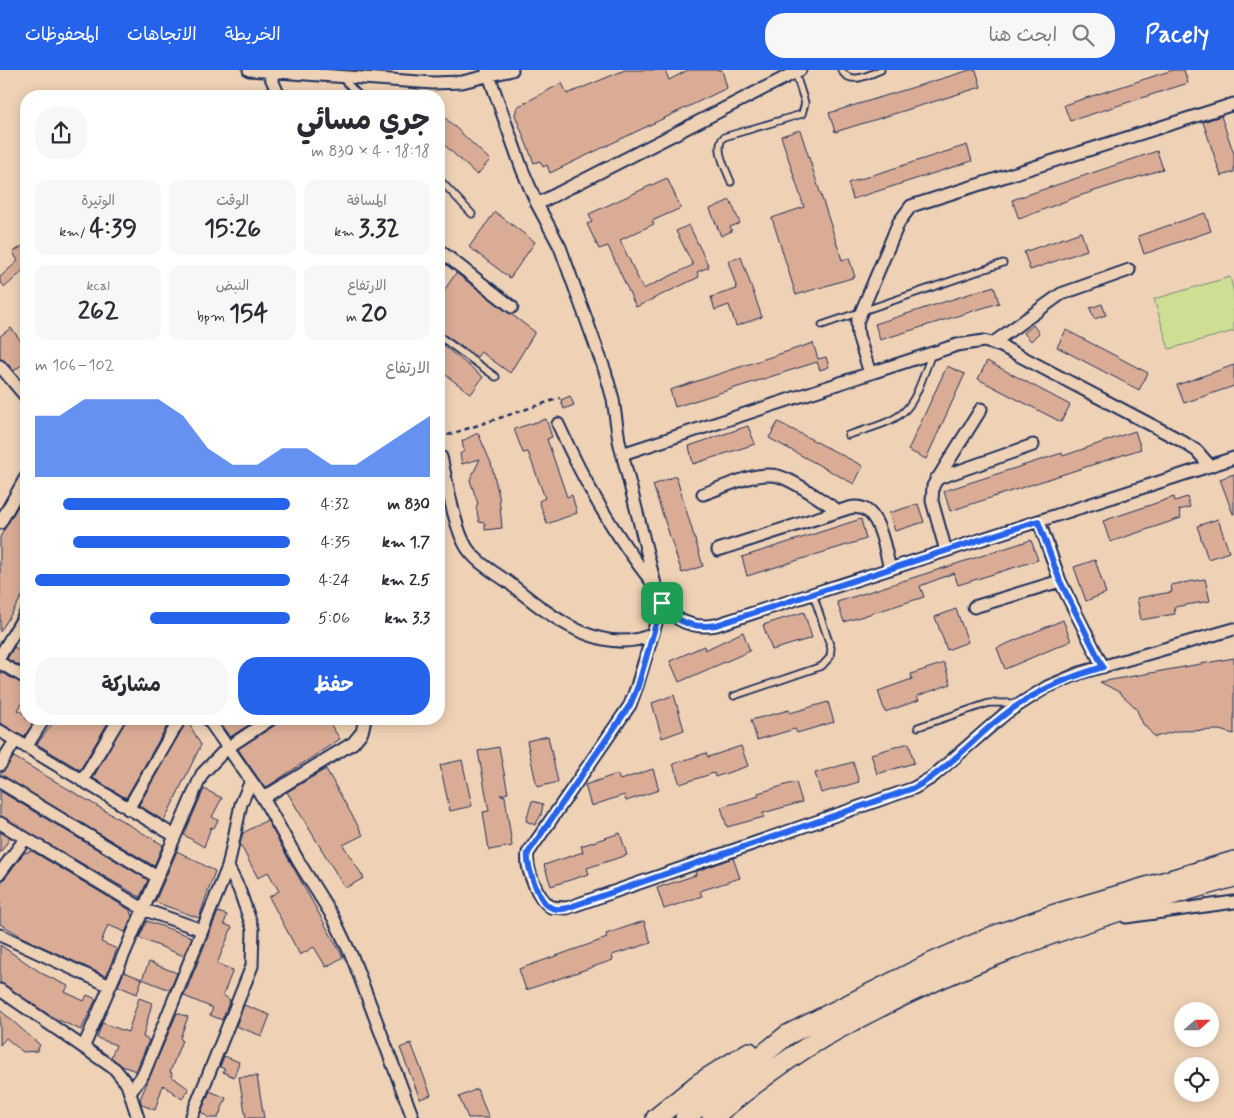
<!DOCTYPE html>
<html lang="ar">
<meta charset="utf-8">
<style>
body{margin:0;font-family:Mynerve,"Playpen Sans Arabic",sans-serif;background:#f7f7f7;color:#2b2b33;direction:rtl;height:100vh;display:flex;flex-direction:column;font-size:19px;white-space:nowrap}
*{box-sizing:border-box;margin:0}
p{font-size:16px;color:#7c7c81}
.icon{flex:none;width:28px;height:28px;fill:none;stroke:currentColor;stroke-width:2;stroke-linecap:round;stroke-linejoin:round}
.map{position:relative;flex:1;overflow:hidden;direction:ltr}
.sheet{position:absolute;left:20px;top:20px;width:425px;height:635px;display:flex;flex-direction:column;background:#fff;border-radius:20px;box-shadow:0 2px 12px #0003;direction:rtl}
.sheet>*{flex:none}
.needle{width:32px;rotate:69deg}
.controls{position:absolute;left:1174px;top:932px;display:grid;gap:10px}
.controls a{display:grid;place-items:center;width:45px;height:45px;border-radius:50%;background:#fff;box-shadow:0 2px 12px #0003;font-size:25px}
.pin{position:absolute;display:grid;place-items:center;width:42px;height:42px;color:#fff;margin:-21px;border-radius:10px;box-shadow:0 2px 8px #0006}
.round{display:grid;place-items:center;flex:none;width:52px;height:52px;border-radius:20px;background:#f7f7f7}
.overview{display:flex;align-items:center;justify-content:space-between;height:85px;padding:0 15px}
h1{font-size:28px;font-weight:700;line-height:38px}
.metrics{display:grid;grid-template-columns:repeat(3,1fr);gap:8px;height:85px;padding:5px 15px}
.metrics div{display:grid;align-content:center;border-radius:12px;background:#f7f7f7;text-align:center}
.metrics b{font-size:25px;font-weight:700}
.metrics small{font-size:14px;font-weight:400}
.metrics p{font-size:14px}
.chart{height:140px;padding:10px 15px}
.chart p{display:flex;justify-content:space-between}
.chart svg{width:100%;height:90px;margin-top:5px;fill:#2563eb;opacity:.7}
.action{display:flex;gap:10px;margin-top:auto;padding:10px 15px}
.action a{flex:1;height:58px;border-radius:20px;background:#2563eb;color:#fff;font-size:20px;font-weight:700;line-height:58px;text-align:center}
.action a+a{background:#f7f7f7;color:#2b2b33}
ul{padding:0 15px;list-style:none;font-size:16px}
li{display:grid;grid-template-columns:80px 60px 1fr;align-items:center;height:38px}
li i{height:12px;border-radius:6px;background:#2563eb}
header{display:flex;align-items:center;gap:30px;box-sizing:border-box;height:70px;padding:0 25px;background:#2563eb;color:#fff}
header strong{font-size:24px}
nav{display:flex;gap:28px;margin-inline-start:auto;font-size:18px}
.search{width:350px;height:45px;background:#f7f7f7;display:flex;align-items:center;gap:12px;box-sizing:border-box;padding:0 18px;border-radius:20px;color:#7c7c81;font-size:19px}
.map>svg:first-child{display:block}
.pitch{fill:#cedf93;stroke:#748778}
.building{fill:#dbac95;stroke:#1b2f5e}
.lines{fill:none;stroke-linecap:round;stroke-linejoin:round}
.service-casing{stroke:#1b2f5e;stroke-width:9}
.minor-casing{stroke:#1b2f5e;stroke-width:15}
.trunk-casing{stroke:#1b2f5e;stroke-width:22}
.path{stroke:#1b2f5e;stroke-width:2.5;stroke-dasharray:5 4;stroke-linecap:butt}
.service{stroke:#efd2b5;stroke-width:5.5}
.minor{stroke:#efd2b5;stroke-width:11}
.trunk{stroke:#efd2b5;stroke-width:19}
.route-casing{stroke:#fff;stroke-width:10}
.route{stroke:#2563eb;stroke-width:6}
</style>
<header>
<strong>Pacely</strong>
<div class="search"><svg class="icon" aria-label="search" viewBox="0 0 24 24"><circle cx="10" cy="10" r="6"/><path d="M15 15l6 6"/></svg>ابحث هنا</div>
<nav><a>الخريطة</a><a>الاتجاهات</a><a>المحفوظات</a></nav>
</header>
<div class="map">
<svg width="1234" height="1048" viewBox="0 0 1234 1048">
<rect width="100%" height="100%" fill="#efd2b5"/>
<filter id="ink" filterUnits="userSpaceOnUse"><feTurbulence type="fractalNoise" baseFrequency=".02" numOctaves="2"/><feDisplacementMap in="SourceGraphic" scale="10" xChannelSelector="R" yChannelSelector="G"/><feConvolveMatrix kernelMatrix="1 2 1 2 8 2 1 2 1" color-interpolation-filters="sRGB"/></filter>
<g filter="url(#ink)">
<!-- pitch -->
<path class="pitch" d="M 1230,207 L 1234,223 L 1234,261 L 1169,279 L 1154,229 Z"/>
<!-- building -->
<path class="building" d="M 625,0 L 665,0 L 669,10 L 688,0 L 722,0 L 727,18 L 550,103 L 547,95 L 543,97 L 540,91 L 534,93 L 515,45 L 517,37 L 562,13 L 567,24 Z
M 970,0 L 976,0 L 981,17 L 835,62 L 829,43 Z
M 1173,0 L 1184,0 L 1188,13 L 1070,51 L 1064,35 Z
M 439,42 L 490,90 L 477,105 L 439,70 Z
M 1221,46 L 1234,84 L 1234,102 L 1221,106 L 1203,52 Z
M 800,60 L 842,190 L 849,188 L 855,207 L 796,225 L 772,148 L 804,137 L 781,66 Z
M 967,75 L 972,91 L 853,129 L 848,113 Z
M 1157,81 L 1163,99 L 1076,127 L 1019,149 L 1012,130 Z
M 667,108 L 681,138 L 652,151 L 654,154 L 620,170 L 643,219 L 693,195 L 676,161 L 689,155 L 709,197 L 697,202 L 699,207 L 636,237 L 608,176 L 599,179 L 587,154 L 592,152 L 589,144 Z
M 730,130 L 740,153 L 730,157 L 732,161 L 721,166 L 710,139 Z
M 495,142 L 535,172 L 510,208 L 469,177 Z
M 1205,143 L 1211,161 L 1144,184 L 1138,166 Z
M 1081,162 L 1087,180 L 1030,200 L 1024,182 Z
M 26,174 L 26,204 L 24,200 L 5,217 L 0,212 L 0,207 L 18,191 L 13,182 Z
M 741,187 L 762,247 L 736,256 L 729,235 L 715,240 L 711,227 L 737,219 L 728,191 Z
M 456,203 L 535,262 L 510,303 L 481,282 L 477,287 L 439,261 L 439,228 Z
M 994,216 L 999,233 L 880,270 L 875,254 Z
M 1102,234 L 1106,245 L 1094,249 L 1090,238 Z
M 1033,255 L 1039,263 L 1031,271 L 1024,263 Z
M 11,258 L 21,271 L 26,267 L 26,291 L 14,301 L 5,291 L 0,289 L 0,266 Z
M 1066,260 L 1148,303 L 1139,320 L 1057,277 Z
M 439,272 L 483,307 L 471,324 L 439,300 Z
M 813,273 L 818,289 L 826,287 L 829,297 L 820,300 L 817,292 L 675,337 L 670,320 Z
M 987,291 L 1070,335 L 1061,352 L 978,309 Z
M 1234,295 L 1234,316 L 1184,333 L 1177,315 Z
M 947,296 L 965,304 L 926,389 L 908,380 Z
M 570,326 L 574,335 L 564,339 L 561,330 Z
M 546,349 L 552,367 L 547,369 L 567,427 L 572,425 L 577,443 L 547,454 L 539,431 L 545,428 L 528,382 L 523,383 L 514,359 Z
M 778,352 L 863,396 L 854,414 L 769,368 Z
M 748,356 L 755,374 L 693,394 L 689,376 Z
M 1135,361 L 1141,379 L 950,441 L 944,421 L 1062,383 L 1063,386 Z
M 478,363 L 491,393 L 499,426 L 502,458 L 485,460 L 485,453 L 479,452 L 476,436 L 478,434 L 470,410 L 480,389 L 462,394 L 460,384 L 464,381 L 462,371 Z
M 1234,404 L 1234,444 L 1233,444 L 1220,409 Z
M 676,406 L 703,496 L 682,503 L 653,415 Z
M 26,422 L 26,520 L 0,562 L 0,467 Z
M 1174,427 L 1175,431 L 1187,427 L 1190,437 L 1179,440 L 1181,448 L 1110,472 L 1103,451 Z
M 918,434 L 924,452 L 895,461 L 889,443 Z
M 861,449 L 866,469 L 747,506 L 742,487 Z
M 1218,449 L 1229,482 L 1208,489 L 1197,456 Z
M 1031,470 L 1038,490 L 958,515 L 954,503 L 920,516 L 924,527 L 844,552 L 837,532 Z
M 1095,490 L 1106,523 L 1086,531 L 1074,497 Z
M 1205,509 L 1210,531 L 1174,537 L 1175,544 L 1141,550 L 1137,528 L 1172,522 L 1171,515 Z
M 956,539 L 968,572 L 947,580 L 935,547 Z
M 804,542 L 812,568 L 772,580 L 763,555 Z
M 1063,550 L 1071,571 L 1005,599 L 997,578 Z
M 743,562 L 750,581 L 679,612 L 670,591 L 704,576 L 705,580 Z
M 14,577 L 26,583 L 26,599 L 7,589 Z
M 1234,588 L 1234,664 L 1219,660 L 1177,661 L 1155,667 L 1143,654 L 1136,638 L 1119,622 L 1100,612 Z
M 944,593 L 951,614 L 917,626 L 919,630 L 885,642 L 878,621 L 912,609 L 911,604 Z
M 0,602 L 26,615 L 26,627 L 18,640 L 26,645 L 26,649 L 35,650 L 24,667 L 0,653 Z
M 674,625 L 684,660 L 662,668 L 652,633 Z
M 828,632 L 834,652 L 797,663 L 795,659 L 757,670 L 751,650 L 789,640 L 790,643 Z
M 56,649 L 110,649 L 80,700 L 37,674 Z
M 126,649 L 171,649 L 126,728 L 93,708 Z
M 217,649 L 258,649 L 230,667 Z
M 278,649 L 327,649 L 340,669 L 265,718 L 238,679 L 275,655 Z
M 187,650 L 201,675 L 164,751 L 139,735 Z
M 548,666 L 558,712 L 537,717 L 527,671 Z
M 909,673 L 914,693 L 877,704 L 871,684 Z
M 741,676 L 748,696 L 715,707 L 714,703 L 680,714 L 673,694 L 706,683 L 708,687 Z
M 499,677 L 508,723 L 500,725 L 505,726 L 512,776 L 489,780 L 483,742 L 489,741 L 478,681 Z
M 14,687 L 163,775 L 154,796 L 0,705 Z
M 462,690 L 472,736 L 450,741 L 440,695 Z
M 853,692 L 859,712 L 821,723 L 815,703 Z
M 326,699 L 363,765 L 343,775 L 364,808 L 345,818 L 287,722 Z
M 653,699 L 659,720 L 626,731 L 624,725 L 591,736 L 585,715 L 617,704 L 620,710 Z
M 796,712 L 802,732 L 763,743 L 764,747 L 727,757 L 721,737 L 759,726 L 758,723 Z
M 204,719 L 222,728 L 212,747 L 218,750 L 214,758 L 211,757 L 204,777 L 184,765 Z
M 0,721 L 148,810 L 140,827 L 0,746 Z
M 532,731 L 543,734 L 541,745 L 535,755 L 526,751 Z
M 267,750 L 343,887 L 326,897 L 314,877 L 300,885 L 269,827 L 279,821 L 268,802 L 258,808 L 240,774 L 243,763 Z
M 0,762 L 10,768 L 0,783 Z
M 620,763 L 627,785 L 587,798 L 589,804 L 551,816 L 544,795 L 583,782 L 581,776 Z
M 32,781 L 130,840 L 132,848 L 125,862 L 108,855 L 101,872 L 117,879 L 106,906 L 28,870 L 0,854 L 0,814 L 24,783 Z
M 177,781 L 215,801 L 199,848 L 155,832 Z
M 733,788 L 740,808 L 700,821 L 702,826 L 664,839 L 657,818 L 696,805 L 695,802 Z
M 218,842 L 227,845 L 224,854 L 232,857 L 217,894 L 233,900 L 223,925 L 230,930 L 222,950 L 210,945 L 213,938 L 184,926 Z
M 147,851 L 192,867 L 184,886 L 139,868 Z
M 644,851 L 651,873 L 612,885 L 613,890 L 526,920 L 519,899 L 607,868 L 606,864 Z
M 0,875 L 43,904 L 68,916 L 65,922 L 84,931 L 87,925 L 96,929 L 81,960 L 54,948 L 0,913 Z
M 149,892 L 177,903 L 170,920 L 142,909 Z
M 124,902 L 142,909 L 137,924 L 118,916 Z
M 139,928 L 152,933 L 143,967 L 149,970 L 136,1001 L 122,996 L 111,987 L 116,975 L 97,968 L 102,953 L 128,962 Z
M 244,935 L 270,945 L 262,966 L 236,956 Z
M 0,940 L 40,975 L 37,981 L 23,982 L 6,968 L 0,975 Z
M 177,943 L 188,947 L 180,968 L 182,970 L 170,1002 L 172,1003 L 171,1006 L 189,1019 L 182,1029 L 163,1015 L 155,1040 L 142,1035 L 140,1029 Z
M 411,973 L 431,1025 L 420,1029 L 400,978 Z
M 224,986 L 239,992 L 234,1007 L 223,1002 L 225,999 L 220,997 Z
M 257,1006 L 264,1048 L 246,1048 L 239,1007 Z
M 477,1019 L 489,1048 L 468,1048 L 459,1027 Z
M 210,1021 L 226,1028 L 218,1048 L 209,1048 L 201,1042 Z"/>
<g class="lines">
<!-- service casing -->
<g class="service-casing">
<path id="service" d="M 841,0 C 851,16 867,5 881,0
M 342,8 L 360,26
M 439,109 L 472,144
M 731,112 C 727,101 713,77 724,67 L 802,44 L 805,33 L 795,2
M 822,255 L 1003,193
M 439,266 L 496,307
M 848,365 C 912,346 909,345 932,283
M 734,626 L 822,596 L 830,587 L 831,578 L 813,524
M 918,657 L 989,633 L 1017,633"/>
</g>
<!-- minor casing -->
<g class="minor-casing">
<path id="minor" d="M 249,0 L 433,13 L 462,12 L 512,0
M 487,0 L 522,99 L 537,134 L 560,177 L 605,301 L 613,329 L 619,371 L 656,518 C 665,546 687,560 716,555 L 1234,388
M 269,3 L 279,26
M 537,134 L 800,0
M 439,180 L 512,237
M 993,273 L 1061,224 L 1129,200
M 0,296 L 26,327
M 870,303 L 858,265 L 857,252 L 899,152 L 911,136 L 1234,34
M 558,354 C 585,414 613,463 654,515
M 622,384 L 957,275 L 984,271 L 1001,276 L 1180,370 L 1197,381 L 1210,396
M 441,387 C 447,411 454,458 467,478 C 476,492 494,502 508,512 C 547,543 600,589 653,564
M 936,409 L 1033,375
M 703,424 C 725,417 755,401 778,406 C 796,411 822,431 839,441
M 1039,451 L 1060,511 L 1103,597
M 0,453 L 26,407
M 718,480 L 849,438 C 880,430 884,478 890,499
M 946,481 L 932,431 L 933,416 L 981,339
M 662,533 L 637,616 L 630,635 L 528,783 C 525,799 538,829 551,837 L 567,838 L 914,718 L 931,708 L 1006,643 L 1047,617 L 1080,603 L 1234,559
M 974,537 L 1060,511
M 0,586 L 26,543
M 0,593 L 26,608
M 208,649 L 263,728 L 300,794 L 333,847 L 353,889 L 413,1048
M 0,661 L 175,766
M 26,677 L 44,649
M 0,695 L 15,671
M 82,711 L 119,649
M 0,712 L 157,807
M 263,728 L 353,673 L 362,662 L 365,649
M 128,739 L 180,649
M 0,753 L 145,840 L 202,860
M 0,803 L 25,769
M 1126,847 L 1234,832
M 0,865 L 110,916
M 0,920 L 115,999 L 127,1014 L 138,1048
M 84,976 L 202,704 L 227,678 L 271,649
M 130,1023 L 144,1003 L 228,797 L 241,734 L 251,711
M 191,1048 L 252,896 L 253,859 L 239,819 L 228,797"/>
</g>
<!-- trunk casing -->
<g class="trunk-casing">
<path id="trunk" d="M 656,1048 L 699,1013 L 749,982
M 685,1048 L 787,965 L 929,894 L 993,866 L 1055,844 L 1234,791
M 712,1048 C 747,1019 783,991 822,968 C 950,895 1093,846 1234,807"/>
</g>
<!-- path -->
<path class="path" d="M 439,368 L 560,328"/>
<!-- service -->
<use href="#service" class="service"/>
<!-- minor -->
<use href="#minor" class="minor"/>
<!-- trunk -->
<use href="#trunk" class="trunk"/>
</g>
</g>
<g class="lines" filter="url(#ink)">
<!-- route casing -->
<g class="route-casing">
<path id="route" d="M 1038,451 L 1060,511 L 1103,597 C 1062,609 1027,625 994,653 C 968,675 944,702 914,718 L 567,838 C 560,840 553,840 547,835 C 538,828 526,795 528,783 L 630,635 L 638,616 L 662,533 C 675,552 693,559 716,555 Z"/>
</g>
<!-- route -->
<use href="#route" class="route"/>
</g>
</svg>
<div class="controls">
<a><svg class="needle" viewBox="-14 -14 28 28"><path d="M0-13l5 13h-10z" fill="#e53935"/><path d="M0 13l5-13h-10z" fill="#7c7c81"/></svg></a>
<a><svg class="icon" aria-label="locate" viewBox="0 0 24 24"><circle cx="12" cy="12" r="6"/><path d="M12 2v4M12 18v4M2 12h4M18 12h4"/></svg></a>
</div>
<div class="pin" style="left:662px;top:533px;background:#1e9e55"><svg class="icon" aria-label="arrive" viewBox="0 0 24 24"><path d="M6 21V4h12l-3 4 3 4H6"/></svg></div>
<section class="sheet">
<div class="overview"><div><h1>جري مسائي</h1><p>18:18 · 4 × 830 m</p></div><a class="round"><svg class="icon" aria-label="share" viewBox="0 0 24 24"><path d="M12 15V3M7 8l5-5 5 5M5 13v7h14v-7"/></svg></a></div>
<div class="metrics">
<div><p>المسافة</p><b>3.32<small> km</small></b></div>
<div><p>الوقت</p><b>15:26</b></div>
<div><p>الوتيرة</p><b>4:39<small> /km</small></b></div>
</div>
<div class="metrics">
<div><p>الارتفاع</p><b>20<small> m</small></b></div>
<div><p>النبض</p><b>154<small> bpm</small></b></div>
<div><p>kcal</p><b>262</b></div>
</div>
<div class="chart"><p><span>الارتفاع</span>102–106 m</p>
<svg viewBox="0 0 160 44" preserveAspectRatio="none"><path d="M0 44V14L10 14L20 6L30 6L40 6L50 6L60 14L70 30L80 38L90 38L100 30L110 30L120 38L130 38L140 30L150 22L160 14V44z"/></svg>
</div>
<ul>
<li><b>830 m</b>4:32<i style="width:89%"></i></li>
<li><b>1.7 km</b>4:35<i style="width:85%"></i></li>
<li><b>2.5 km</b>4:24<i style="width:100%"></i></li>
<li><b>3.3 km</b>5:06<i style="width:55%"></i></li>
</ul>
<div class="action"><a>حفظ</a><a>مشاركة</a></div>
</section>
</div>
